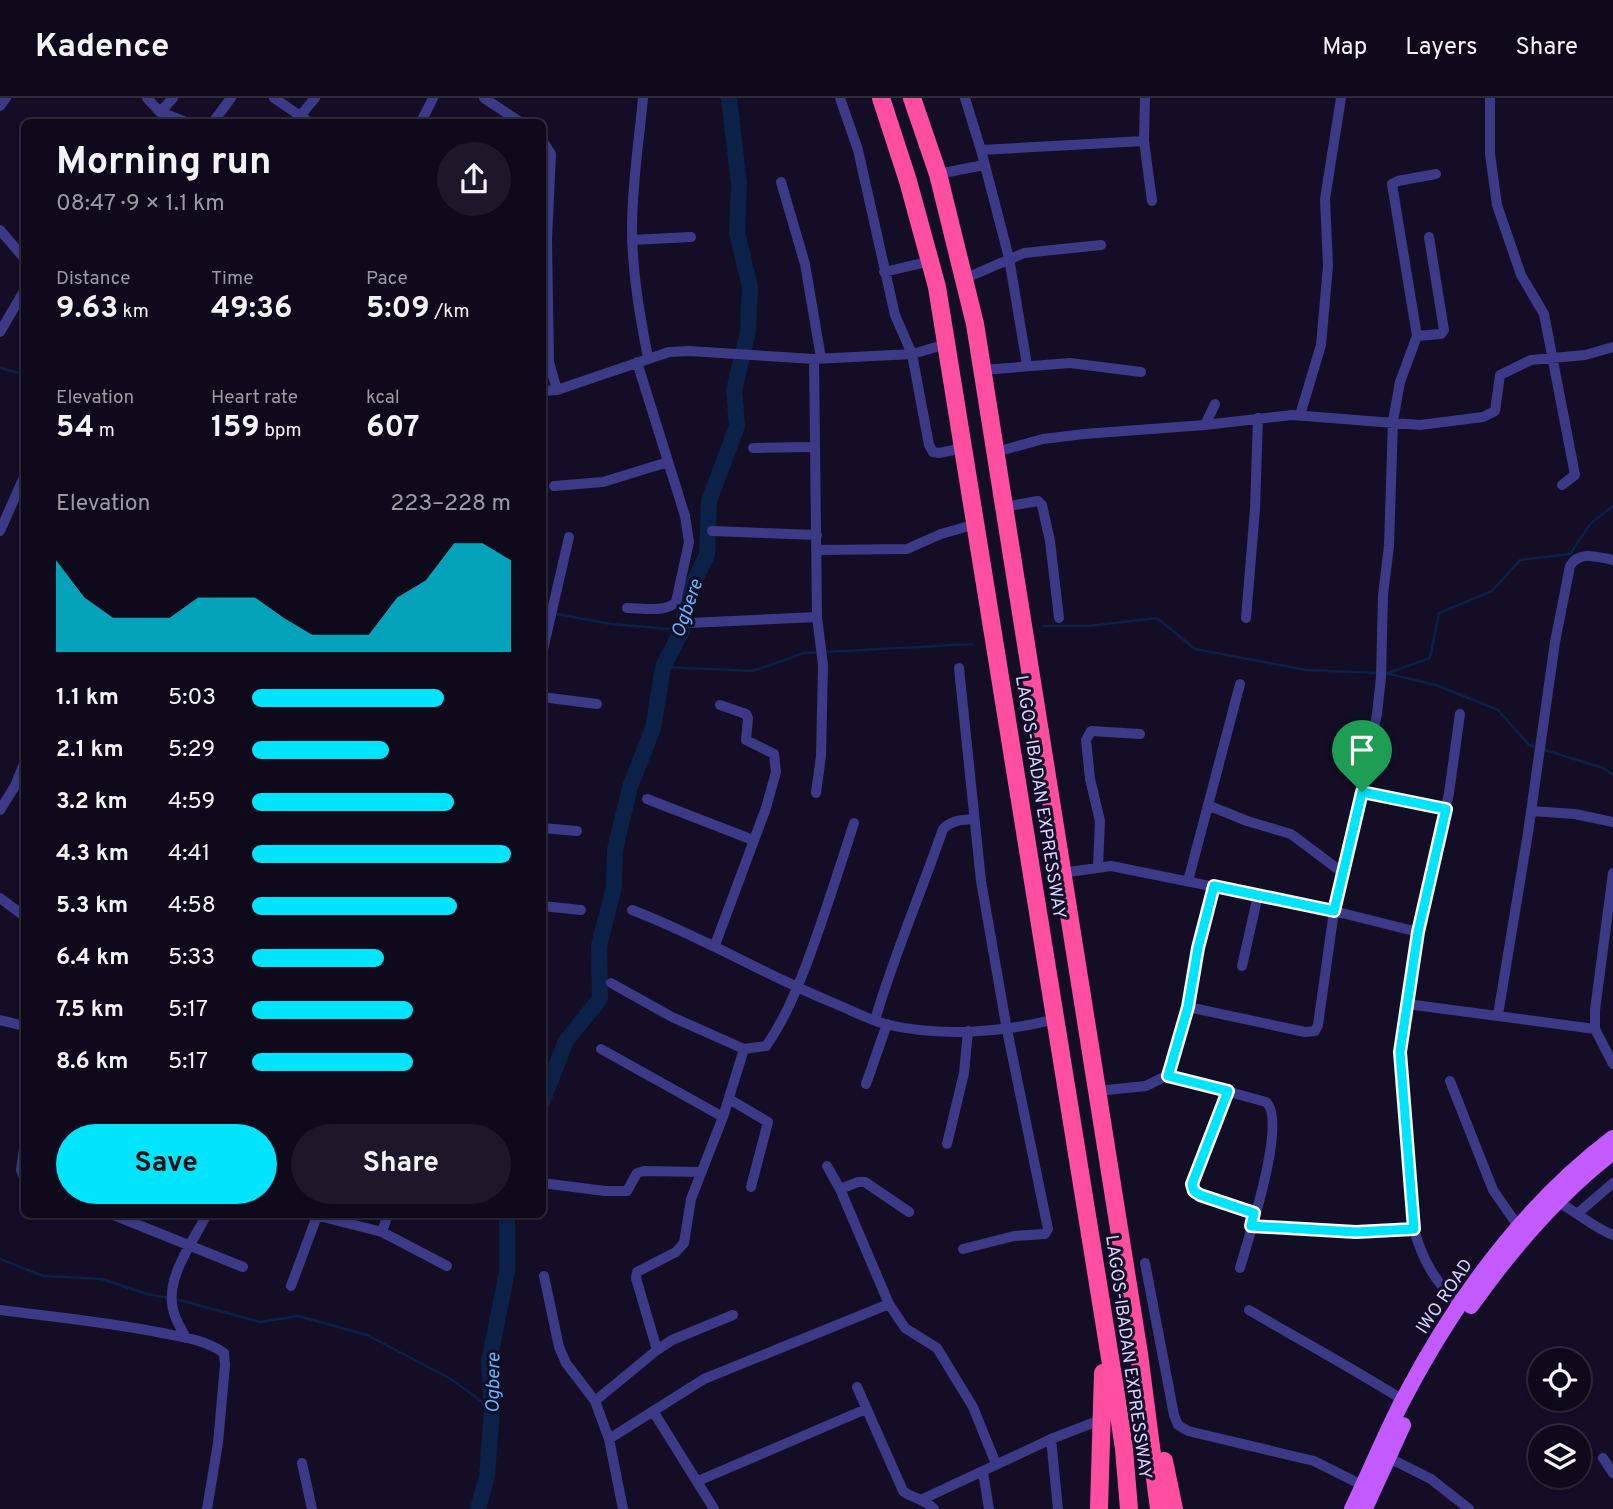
<!DOCTYPE html>
<meta charset="utf-8">
<style>
body{margin:0;font-family:Overpass,sans-serif;background:#1c1829;color:#f1f3f6;height:100vh;display:flex;flex-direction:column;font-size:26px;white-space:nowrap}
*{box-sizing:border-box;margin:0}
p{font-size:23px;color:#9b9aa3}
.icon{flex:none;width:38px;height:38px;fill:none;stroke:currentColor;stroke-width:2;stroke-linecap:round;stroke-linejoin:round}
.map{position:relative;flex:1;overflow:hidden}
.details{position:absolute;left:21px;top:21px;width:525px;height:1099px;display:flex;flex-direction:column;background:#0e0a1c;border-radius:10px;box-shadow:0 2px 5px #0004,0 0 0 2px #2e2b3b}
.details>*{flex:none}
.buttons{position:absolute;left:1528px;top:1250px;display:grid;gap:14px}
.buttons a{display:grid;place-items:center;width:63px;height:63px;border-radius:50%;background:#0e0a1c;box-shadow:0 2px 5px #0004,0 0 0 2px #2e2b3b;font-size:35px}
.pin{position:absolute;display:grid;place-items:center;width:60px;height:60px;color:#fff;margin:-72px -30px;border-radius:50% 50% 50% 0;rotate:-45deg;box-shadow:0 0 7px #0007}
.pin .icon{rotate:45deg}
.round{display:grid;place-items:center;flex:none;width:74px;height:74px;border-radius:37px;background:#1c1829}
.overview{display:flex;align-items:center;justify-content:space-between;height:119px;padding:0 35px}
h1{font-size:38px;font-weight:700;line-height:52px}
.stats{display:grid;grid-template-columns:repeat(3,1fr);gap:10px;height:119px;padding:7px 35px}
.stats div{display:grid;align-content:center}
.stats b{font-size:30px;font-weight:700}
.stats small{font-size:19px;font-weight:400}
.stats p{font-size:19px}
.chart{height:196px;padding:14px 35px}
.chart p{display:flex;justify-content:space-between}
.chart svg{width:100%;height:126px;margin-top:7px;fill:#00e4fe;opacity:.7}
.button{display:flex;gap:14px;margin-top:auto;padding:14px 35px}
.button a{flex:1;height:80px;border-radius:42px;background:#00e4fe;color:#111;font-size:28px;font-weight:700;line-height:80px;text-align:center}
.button a+a{background:#1c1829;color:#f1f3f6}
ul{padding:0 35px;list-style:none;font-size:23px}
li{display:grid;grid-template-columns:112px 84px 1fr;align-items:center;height:52px}
li i{height:18px;border-radius:9px;background:#00e4fe}
header{display:flex;align-items:center;gap:42px;box-sizing:border-box;height:98px;padding:0 35px;background:#0e0a1c;border-bottom:2px solid #2e2b3b}
header strong{font-size:33px}
nav{display:flex;gap:38px;margin-inline-start:auto;font-size:24px}
.map>svg:first-child{display:block}
.lines{fill:none;stroke-linecap:round;stroke-linejoin:round}
.stream{stroke:#0b2148;stroke-width:2.5}
.river{stroke:#0b2148;stroke-width:16}
.street{stroke:#3c3986;stroke-width:10}
.primary{stroke:#c25aff;stroke-width:16}
.highway{stroke:#ff4ea2;stroke-width:18}
.route-casing{stroke:#fff;stroke-width:14}
.route{stroke:#00e4fe;stroke-width:9}
.labels{text-anchor:middle;stroke-width:6;stroke-linejoin:round;paint-order:stroke}
.street-label{font-size:18px;fill:#d9d3ff;stroke:#130e26}
.water-label{font-size:19px;font-style:italic;fill:#61b5ff;stroke:#130e26}
</style>
<header>
<strong>Kadence</strong>
<nav><a>Map</a><a>Layers</a><a>Share</a></nav>
</header>
<div class="map">
<svg width="1613" height="1411" viewBox="0 0 1613 1411">
<rect width="100%" height="100%" fill="#130e26"/>
<g class="lines">
<!-- stream -->
<path class="stream" d="M 0,270 L 24,276
M 556,516 L 611,526 L 682,532
M 1043,528 L 1089,528 L 1157,520 L 1195,551 L 1306,572 L 1379,575
M 826,554 L 973,546
M 663,569 L 753,573 L 804,555 L 819,554
M 1385,575 L 1436,587 L 1498,612 L 1529,647 L 1603,670 L 1613,677
M 1388,575 L 1430,560 L 1439,515 L 1492,493 L 1520,462 L 1570,456 L 1591,425 L 1613,408
M 0,1161 L 43,1178 L 102,1181 L 147,1196 L 169,1200
M 176,1201 L 260,1224 L 298,1218 L 367,1237 L 451,1281 L 492,1311"/>
<!-- river -->
<path class="river" d="M 542,1004 L 566,943 L 600,901 L 599,848 L 614,789 L 615,752 L 630,689 L 653,630 L 663,569 L 682,532 L 688,496 L 707,457 L 709,403 L 737,328 L 734,292 L 748,234 L 750,189 L 737,135 L 739,86 L 729,0
M 478,1411 L 487,1378 L 492,1311 L 489,1263 L 507,1174 L 507,1116"/>
<!-- street -->
<path class="street" d="M 147,0 L 160,14 L 186,24
M 274,0 L 309,24
M 484,0 L 520,24
M 643,0 C 639,43 632,87 632,130 C 632,174 640,218 648,260
M 840,0 L 858,52 L 895,217 L 912,256 L 929,347 L 933,354 L 939,355 L 964,350
M 965,0 L 981,52 L 1009,160 L 1027,267
M 1145,0 L 1144,43 L 1152,103
M 1490,0 L 1490,56 L 1497,107 L 1521,177 L 1544,216 L 1575,377 L 1562,387
M 0,8 L 6,0
M 160,14 L 173,0
M 300,18 L 315,0
M 213,24 L 231,0
M 421,24 L 433,0
M 542,42 L 551,56 L 547,141 L 549,264 L 557,292
M 981,52 L 1144,43
M 938,76 L 984,67
M 781,84 L 805,166 L 821,260
M 0,132 L 24,160
M 632,142 L 691,139
M 884,174 L 931,163
M 966,180 L 1024,155 L 1101,147
M 0,234 L 24,193
M 1417,238 L 1392,86 L 1398,83 L 1436,76
M 814,261 L 817,519 L 823,567 L 821,658 L 816,695
M 983,272 L 1070,265 L 1141,274
M 542,293 L 557,292 L 669,254 L 689,253 L 814,261 L 912,256 L 947,246
M 1300,317 L 1321,247 L 1328,168 L 1325,101 L 1341,0
M 1205,327 L 1215,306
M 753,350 L 815,349
M 996,354 L 1043,341 L 1084,336 L 1205,327 L 1292,317 L 1420,327 L 1483,319 L 1495,313 L 1500,277 L 1531,262 L 1585,257 L 1613,249
M 554,388 L 603,384 L 668,364
M 1004,409 L 1038,403 L 1042,407 L 1050,443 L 1059,520
M 0,433 L 24,379
M 712,433 L 817,437
M 818,452 L 907,451 L 941,436 L 976,426
M 627,510 C 642,510 665,515 676,504 L 689,444 L 685,418 L 637,264
M 1246,520 L 1255,411 L 1258,320
M 690,525 L 817,519
M 542,556 L 569,439
M 959,570 L 981,783 L 1007,932 L 1048,1131 L 1045,1136 L 1014,1138 L 963,1151
M 542,599 L 597,606
M 1362,694 L 1446,711
M 647,701 L 753,742
M 1210,708 L 1247,723 L 1291,736 L 1343,775
M 0,712 L 15,688 L 24,666
M 1531,713 L 1575,716 L 1613,724
M 542,730 L 577,733
M 1098,768 L 1100,723 L 1090,681 L 1086,642 L 1091,633 L 1140,636
M 1062,775 L 1111,768 L 1334,813 L 1418,834
M 1613,775 L 1595,912 L 1595,931 L 1613,966
M 1188,783 L 1240,586
M 0,800 L 24,818
M 542,808 L 581,812
M 632,812 C 701,838 763,876 831,904 C 849,911 867,921 885,926 C 938,939 1003,935 1055,921
M 715,847 L 766,710 L 776,674 L 774,656 L 746,642 L 748,620 L 746,616 L 720,607
M 1242,868 L 1258,797
M 611,885 L 672,919 L 744,951 L 766,948 C 784,923 796,893 807,865 C 824,819 839,772 854,725
M 1407,906 L 1595,931
M 1188,909 L 1305,934 L 1315,933 L 1318,927 L 1334,813 L 1377,616 L 1381,579 L 1383,497 L 1389,448 L 1393,323 L 1400,284 L 1417,238 L 1441,236 L 1444,232 L 1429,139
M 1498,917 L 1528,735 L 1555,544 L 1570,468 C 1579,452 1598,459 1613,462
M 0,922 L 24,928
M 875,922 C 894,857 921,795 943,731 C 952,722 962,722 973,721
M 601,951 L 723,1019
M 1168,977 L 1266,1004 C 1288,1023 1248,1141 1240,1170
M 1450,983 L 1493,1092 L 1518,1128
M 866,986 L 887,926
M 1097,993 L 1146,988 L 1168,977 L 1188,909 L 1198,850 L 1214,788
M 1228,993 L 1192,1086 L 1194,1093 L 1200,1097 L 1254,1115
M 729,1001 L 768,1024 L 751,1089
M 947,1046 L 964,975 L 968,933
M 24,1051 L 21,1072 L 24,1079
M 827,1068 L 840,1091 L 889,1206 L 905,1230 L 937,1250 L 973,1309 L 996,1366
M 542,1085 L 605,1093 L 627,1093 L 637,1075 L 644,1073 L 701,1074
M 840,1091 L 858,1084 L 865,1084 L 909,1114
M 1556,1103 C 1576,1113 1592,1129 1613,1137
M 111,1116 L 243,1169
M 311,1116 L 382,1134 L 447,1168
M 1577,1116 L 1613,1085
M 1251,1128 L 1356,1134 L 1414,1131
M 382,1134 L 388,1116
M 1145,1165 L 1174,1317 L 1178,1327 L 1188,1333 L 1314,1363 L 1364,1388
M 544,1178 L 559,1249 L 566,1265 L 595,1303 L 609,1341 L 623,1411
M 291,1188 L 317,1118
M 1459,1208 C 1436,1183 1423,1165 1414,1131 L 1400,954 L 1418,834 L 1449,695 L 1460,616
M 0,1212 C 54,1219 108,1224 162,1235 C 183,1239 206,1242 224,1255 L 225,1267 L 218,1345 L 207,1411
M 1249,1212 C 1300,1242 1352,1270 1403,1302
M 186,1240 C 182,1232 176,1223 174,1215 C 163,1182 193,1144 207,1116
M 657,1252 L 636,1180 L 637,1174 L 676,1154 L 684,1145 L 691,1101 L 723,1019 L 744,951
M 857,1289 L 903,1393 C 913,1401 924,1400 934,1411
M 595,1303 L 657,1252 L 672,1242 L 733,1217
M 653,1313 L 714,1411
M 609,1341 L 704,1281 L 889,1206
M 1051,1341 L 1058,1411
M 1389,1360 L 1431,1381 L 1469,1411
M 1603,1360 L 1613,1375
M 302,1365 L 312,1411
M 983,1374 L 989,1411
M 698,1383 L 866,1311
M 923,1401 L 1051,1341 L 1103,1321"/>
<!-- primary -->
<path class="primary" d="M 1471,1208 C 1512,1150 1557,1097 1613,1054
M 1367,1406 L 1403,1327
M 1352,1411 C 1370,1374 1385,1336 1404,1300 C 1456,1201 1523,1108 1613,1040"/>
<!-- highway -->
<path class="highway" d="M 881,0 L 908,83 L 937,189 L 1116,1297 L 1124,1351 L 1129,1411
M 912,0 L 938,76 L 975,226 L 1139,1256 L 1159,1411
M 1164,1363 L 1174,1411
M 1099,1411 L 1103,1275"/>
</g>
<g class="lines">
<!-- route casing -->
<g class="route-casing">
<path id="route" d="M 1362,694 L 1446,711 L 1418,834 L 1400,954 L 1414,1131 L 1356,1134 L 1251,1128 L 1254,1115 L 1200,1097 L 1194,1093 L 1192,1086 L 1228,993 L 1168,978 L 1188,909 L 1198,850 L 1214,788 L 1334,813 Z"/>
</g>
<!-- route -->
<use href="#route" class="route"/>
</g>
<g class="labels">
<!-- street labels -->
<g class="street-label">
<text transform="translate(1041 699) rotate(81)" y="6">LAGOS-IBADAN EXPRESSWAY</text>
<text transform="translate(1444 1198) rotate(-56)" y="6">IWO ROAD</text>
<text transform="translate(1129 1259) rotate(82)" y="6">LAGOS-IBADAN EXPRESSWAY</text>
</g>
<!-- water labels -->
<g class="water-label">
<text transform="translate(686 510) rotate(-71)" y="7">Ogbere</text>
<text transform="translate(492 1285) rotate(-89)" y="7">Ogbere</text>
</g>
</g>
</svg>
<div class="buttons">
<a><svg class="icon" aria-label="locate" viewBox="0 0 24 24"><circle cx="12" cy="12" r="6"/><path d="M12 2v4M12 18v4M2 12h4M18 12h4"/></svg></a>
<a><svg class="icon" aria-label="layers" viewBox="0 0 24 24"><path d="M12 4l9 5-9 5-9-5zM3 14l9 5 9-5"/></svg></a>
</div>
<div class="pin" style="left:1362px;top:694px;background:#1e9e55"><svg class="icon" aria-label="arrive" viewBox="0 0 24 24"><path d="M6 21V4h12l-3 4 3 4H6"/></svg></div>
<section class="details">
<div class="overview"><div><h1>Morning run</h1><p>08:47 · 9 × 1.1 km</p></div><a class="round"><svg class="icon" aria-label="share" viewBox="0 0 24 24"><path d="M12 15V3M7 8l5-5 5 5M5 13v7h14v-7"/></svg></a></div>
<div class="stats">
<div><p>Distance</p><b>9.63<small> km</small></b></div>
<div><p>Time</p><b>49:36</b></div>
<div><p>Pace</p><b>5:09<small> /km</small></b></div>
</div>
<div class="stats">
<div><p>Elevation</p><b>54<small> m</small></b></div>
<div><p>Heart rate</p><b>159<small> bpm</small></b></div>
<div><p>kcal</p><b>607</b></div>
</div>
<div class="chart"><p><span>Elevation</span>223–228 m</p>
<svg viewBox="0 0 160 44" preserveAspectRatio="none"><path d="M0 44V12L10 25L20 32L30 32L40 32L50 25L60 25L70 25L80 32L90 38L100 38L110 38L120 25L130 19L140 6L150 6L160 12V44z"/></svg>
</div>
<ul>
<li><b>1.1 km</b>5:03<i style="width:74%"></i></li>
<li><b>2.1 km</b>5:29<i style="width:53%"></i></li>
<li><b>3.2 km</b>4:59<i style="width:78%"></i></li>
<li><b>4.3 km</b>4:41<i style="width:100%"></i></li>
<li><b>5.3 km</b>4:58<i style="width:79%"></i></li>
<li><b>6.4 km</b>5:33<i style="width:51%"></i></li>
<li><b>7.5 km</b>5:17<i style="width:62%"></i></li>
<li><b>8.6 km</b>5:17<i style="width:62%"></i></li>
</ul>
<div class="button"><a>Save</a><a>Share</a></div>
</section>
</div>
